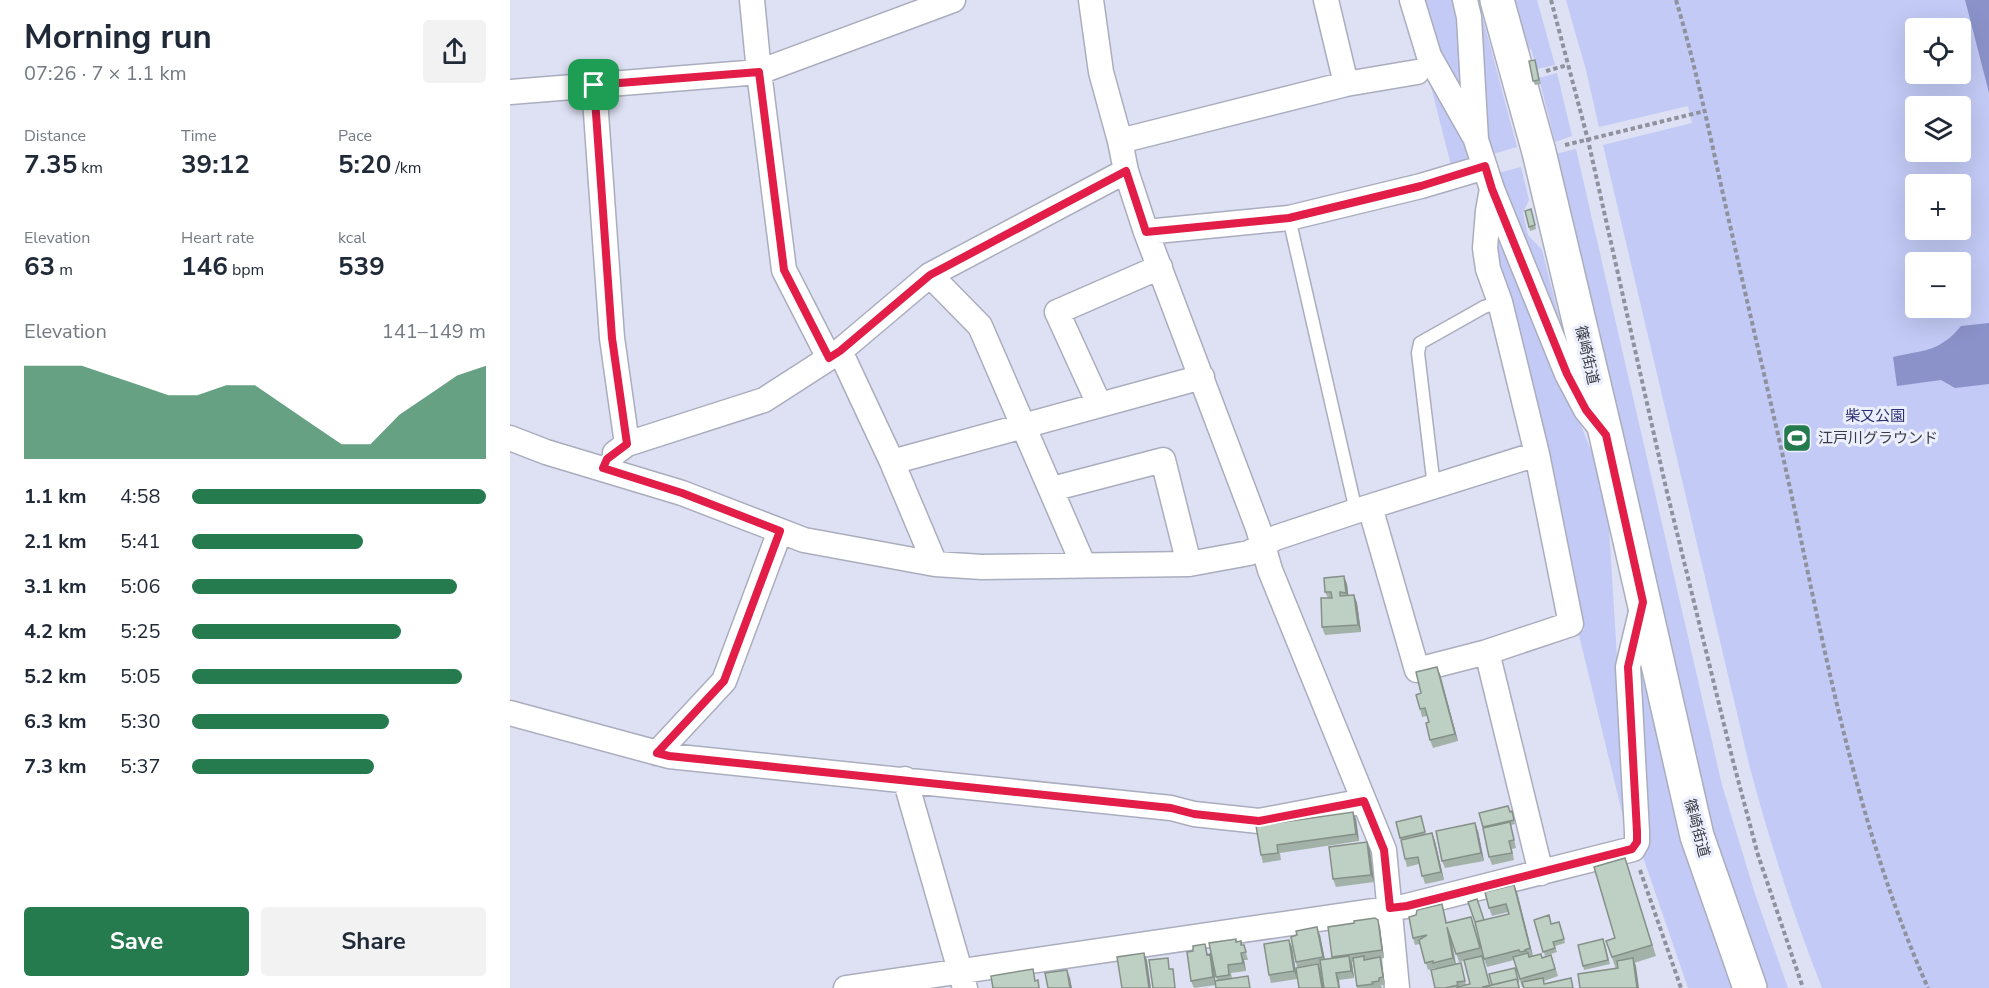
<!DOCTYPE html>
<meta charset="utf-8">
<style>
body{margin:0;font-family:"Nunito Sans","Noto Sans JP",sans-serif;background:#f2f2f3;color:#1f2937;height:100vh;display:flex;flex-direction:column;font-size:22px;white-space:nowrap}
*{box-sizing:border-box;margin:0}
p{font-size:20px;color:#747a83}
.icon{flex:none;width:33px;height:33px;fill:none;stroke:currentColor;stroke-width:2;stroke-linecap:round;stroke-linejoin:round}
.map{position:relative;flex:1;overflow:hidden}
.side{display:flex;flex-direction:column;background:#fff;width:510px}
.side>*{flex:none}
.controls{position:absolute;left:1395px;top:18px;display:grid;gap:12px}
.controls a{display:grid;place-items:center;width:66px;height:66px;border-radius:6px;background:#fff;box-shadow:0 6px 24px #0002;font-size:30px}
.pin{position:absolute;display:grid;place-items:center;width:51px;height:51px;color:#fff;margin:-26px;border-radius:12px;box-shadow:0 3px 9px #0006}
.round{display:grid;place-items:center;flex:none;width:63px;height:63px;border-radius:6px;background:#f2f2f3}
.overview{display:flex;align-items:center;justify-content:space-between;height:102px;padding:0 24px}
h1{font-size:33px;font-weight:700;line-height:45px}
.stats{display:grid;grid-template-columns:repeat(3,1fr);gap:9px;height:102px;padding:6px 24px}
.stats div{display:grid;align-content:center}
.stats b{font-size:26px;font-weight:700}
.stats small{font-size:16px;font-weight:400}
.stats p{font-size:16px}
.chart{height:168px;padding:12px 24px}
.chart p{display:flex;justify-content:space-between}
.chart svg{width:100%;height:108px;margin-top:6px;fill:#257a4e;opacity:.7}
.button{display:flex;gap:12px;margin-top:auto;padding:12px 24px}
.button a{flex:1;height:69px;border-radius:6px;background:#257a4e;color:#fff;font-size:24px;font-weight:700;line-height:69px;text-align:center}
.button a+a{background:#f2f2f3;color:#1f2937}
ul{padding:0 24px;list-style:none;font-size:20px}
li{display:grid;grid-template-columns:96px 72px 1fr;align-items:center;height:45px}
li i{height:15px;border-radius:8px;background:#257a4e}
main{display:flex;flex:1;min-height:0}
.map>svg:first-child{display:block}
.green{fill:#c2caf5;fill-rule:evenodd}
.water{fill:#8a92c9}
.lines{fill:none;stroke-linecap:round;stroke-linejoin:round}
.service-casing{stroke:#aaadbe;stroke-width:15}
.minor-casing{stroke:#aaadbe;stroke-width:27}
.secondary-casing{stroke:#aaadbe;stroke-width:36}
.path{stroke:#8f919e;stroke-width:4;stroke-dasharray:4.5 3;stroke-linecap:butt}
.service{stroke:#fff;stroke-width:12}
.minor{stroke:#fff;stroke-width:24}
.secondary{stroke:#fff;stroke-width:33}
.wall{fill:#a3b2a8;fill-rule:evenodd}
.shaded-wall{fill:#859188}
.building{fill:#becfc3;stroke:#859188;stroke-width:1.5}
.route-casing{stroke:#fff;stroke-width:12}
.route{stroke:#e11d48;stroke-width:8}
.labels{text-anchor:middle;stroke-width:6;stroke-linejoin:round;paint-order:stroke}
.street-label{font-size:15px;fill:#393b41;stroke:#eceffd}
.park-label{font-size:15px;fill:#2b2e70;stroke:#eceffd}
.poi-label{font-size:15px;fill:#393b41;stroke:#eceffd;text-anchor:start}
</style>
<main>
<section class="side">
<div class="overview"><div><h1>Morning run</h1><p>07:26 · 7 × 1.1 km</p></div><a class="round"><svg class="icon" aria-label="share" viewBox="0 0 24 24"><path d="M12 15V3M7 8l5-5 5 5M5 13v7h14v-7"/></svg></a></div>
<div class="stats">
<div><p>Distance</p><b>7.35<small> km</small></b></div>
<div><p>Time</p><b>39:12</b></div>
<div><p>Pace</p><b>5:20<small> /km</small></b></div>
</div>
<div class="stats">
<div><p>Elevation</p><b>63<small> m</small></b></div>
<div><p>Heart rate</p><b>146<small> bpm</small></b></div>
<div><p>kcal</p><b>539</b></div>
</div>
<div class="chart"><p><span>Elevation</span>141–149 m</p>
<svg viewBox="0 0 160 44" preserveAspectRatio="none"><path d="M0 44V6L10 6L20 6L30 10L40 14L50 18L60 18L70 14L80 14L90 22L100 30L110 38L120 38L130 26L140 18L150 10L160 6V44z"/></svg>
</div>
<ul>
<li><b>1.1 km</b>4:58<i style="width:100%"></i></li>
<li><b>2.1 km</b>5:41<i style="width:58%"></i></li>
<li><b>3.1 km</b>5:06<i style="width:90%"></i></li>
<li><b>4.2 km</b>5:25<i style="width:71%"></i></li>
<li><b>5.2 km</b>5:05<i style="width:92%"></i></li>
<li><b>6.3 km</b>5:30<i style="width:67%"></i></li>
<li><b>7.3 km</b>5:37<i style="width:62%"></i></li>
</ul>
<div class="button"><a>Save</a><a>Share</a></div>
</section>
<div class="map">
<svg width="1479" height="988" viewBox="0 0 1479 988">
<rect width="100%" height="100%" fill="#dee1f3"/>
<!-- green -->
<path class="green" d="M 912,0 L 948,0 L 957,110 L 930,60 Z
M 962,0 L 968,0 L 1007,147 L 983,154 L 971,107 Z
M 1002,0 L 1027,0 L 1045,65 L 1027,69 L 1021,49 L 1016,49 Z
M 1056,0 L 1455,0 L 1479,93 L 1479,988 L 1312,988 C 1283,914 1259,840 1239,764 L 1093,145 L 1182,123 L 1178,106 L 1089,127 L 1076,70 ZM 1406,28 L 1450,28 L 1450,74 L 1406,74 ZM 1406,106 L 1450,106 L 1450,152 L 1406,152 ZM 1406,184 L 1450,184 L 1450,230 L 1406,230 ZM 1406,262 L 1450,262 L 1450,308 L 1406,308 Z
M 917,71 L 962,154 L 959,164 L 942,169 Z
M 1047,73 L 1062,136 L 1045,142 L 1029,78 Z
M 1066,149 L 1212,785 L 1245,894 L 1278,988 L 1257,988 L 1242,950 L 1191,792 L 1045,154 Z
M 1011,167 L 1019,200 L 1013,213 L 1018,235 L 1032,250 L 1061,364 L 988,173 Z
M 984,210 L 1095,485 L 1099,527 L 1118,837 L 1068,631 L 1074,630 L 997,299 L 988,275 Z
M 1134,668 L 1226,988 L 1178,988 L 1133,857 L 1136,847 L 1128,672 Z"/>
<!-- water -->
<path class="water" d="M 1455,0 L 1479,0 L 1479,93 Z
M 1479,323 L 1479,384 L 1445,388 L 1431,380 L 1387,386 L 1383,357 C 1413,350 1430,352 1451,326 Z"/>
<g class="lines">
<!-- service casing -->
<g class="service-casing">
<path id="service" d="M 779,218 L 846,511
M 924,487 L 908,353 L 910,343 L 974,307 L 990,302"/>
</g>
<!-- minor casing -->
<g class="minor-casing">
<path id="minor" d="M 242,0 L 249,72 L 274,270 L 319,358
M 581,0 L 591,72 L 610,141 L 616,171 L 636,232 L 748,528 L 760,570 L 874,850 L 887,988
M 816,0 L 836,84
M 902,0 L 919,56 L 963,134
M 955,0 L 959,17 L 966,140 L 982,189 L 1057,374 L 1076,410 L 1089,426
M 84,85 L 102,338 L 117,444 L 105,453
M 0,92 L 249,72 L 443,0
M 610,141 L 836,84 L 907,72
M 636,232 L 779,218 L 911,186 L 975,167
M 420,275 L 470,326 L 573,564
M 330,351 L 382,462 L 425,564
M 589,404 L 547,312 L 650,267
M 0,438 L 36,452 L 172,493 L 294,540 L 425,564 L 472,567 L 679,564 L 739,553 L 765,538 L 846,511 L 1027,454
M 117,444 L 254,400 L 330,351 L 420,275 L 616,171
M 382,462 L 692,377
M 542,489 L 653,460 L 679,564
M 860,507 L 907,670 L 977,652 L 1061,624 L 1027,454 L 990,302 L 978,269 L 975,248 L 978,211 L 982,189
M 977,652 L 1031,873
M 0,713 L 159,756 L 661,808 L 684,814 L 749,821 L 854,801
M 147,753 L 214,681 L 270,531
M 395,779 L 455,988
M 336,988 L 897,906 L 1123,849 L 1127,842 L 1127,832 L 1118,667 L 1133,604"/>
</g>
<!-- secondary casing -->
<g class="secondary-casing">
<path id="secondary" d="M 987,0 L 1029,152 L 1096,435 L 1187,836 L 1240,988"/>
</g>
<!-- path -->
<path class="path" d="M 1041,0 L 1078,140 L 1156,488 L 1223,761 L 1248,855 L 1293,988
M 1166,0 C 1189,77 1204,156 1222,234 C 1244,334 1269,434 1290,535 C 1322,688 1354,844 1418,988
M 1036,71 L 1058,65
M 1055,145 L 1195,111
M 1130,870 L 1171,988"/>
<!-- service -->
<use href="#service" class="service"/>
<!-- minor -->
<use href="#minor" class="minor"/>
<!-- secondary -->
<use href="#secondary" class="secondary"/>
</g>
<!-- wall -->
<path class="wall" d="M 1025,60 L 1031,84 L 1025,85 L 1023,81 Z
M 1015,211 L 1022,213 L 1026,229 L 1020,231 Z
M 837,584 L 838,596 L 844,595 L 847,603 L 851,632 L 815,635 L 812,627 L 818,598 L 815,592 Z
M 930,674 L 948,741 L 923,748 L 920,740 L 919,722 L 917,716 L 912,717 L 910,709 L 911,693 Z
M 1002,811 L 1005,824 L 1001,825 L 1006,848 L 1002,849 L 1004,860 L 982,865 L 979,857 L 1000,812 Z
M 846,819 L 849,841 L 770,853 L 771,860 L 753,863 L 751,855 L 746,826 Z
M 912,820 L 916,835 L 922,833 L 925,841 L 934,880 L 915,884 L 909,864 L 897,867 L 895,859 L 891,840 L 886,822 Z
M 968,831 L 974,861 L 935,868 L 932,861 Z
M 860,850 L 864,882 L 826,887 L 823,879 Z
M 1115,858 L 1146,956 L 1124,963 L 1126,966 L 1106,969 L 1096,941 L 1105,938 Z
M 1004,885 L 1007,892 L 1023,956 L 1032,958 L 1044,963 L 1048,976 L 1034,981 L 1035,984 L 1064,988 L 1012,987 L 1004,960 L 977,967 L 974,959 L 974,920 L 999,914 L 998,912 L 982,916 L 979,908 Z
M 932,904 L 937,923 L 964,924 L 973,956 L 961,959 L 980,986 L 982,985 L 1005,968 L 1010,988 L 925,988 L 925,968 L 918,970 L 910,944 L 905,945 L 903,938 L 906,915 ZM 941,938 L 949,962 L 954,961 L 960,984 L 948,987 L 948,986 L 956,985 L 951,963 L 946,964 Z
M 1024,920 L 1042,924 L 1049,922 L 1055,943 L 1045,946 L 1047,952 L 1035,956 Z
M 870,927 L 874,958 L 870,959 L 872,965 L 875,985 L 871,985 L 872,988 L 847,988 L 843,962 L 842,962 L 844,978 L 829,980 L 787,967 L 786,962 L 810,935 L 815,960 L 823,958 L 822,957 Z
M 726,939 L 727,942 L 731,941 L 732,945 L 734,945 L 738,960 L 734,960 L 736,971 L 721,973 L 722,978 L 741,983 L 706,985 L 684,988 L 681,981 L 698,952 L 698,955 L 700,954 L 703,962 L 705,981 L 707,980 L 706,977 Z
M 779,940 L 782,947 L 787,979 L 761,983 L 759,975 Z
M 1095,943 L 1100,964 L 1074,970 L 1073,966 Z"/>
<!-- shaded-wall -->
<path class="shaded-wall" d="M 834,576 L 837,584 L 839,600 L 836,593 Z
M 844,595 L 847,603 L 851,632 L 848,625 Z
M 927,667 L 930,674 L 948,741 L 945,734 Z
M 843,812 L 846,819 L 849,841 L 846,834 Z
M 965,823 L 968,831 L 974,861 L 971,853 Z
M 922,833 L 925,841 L 934,880 L 931,872 Z
M 857,842 L 860,850 L 864,882 L 861,875 Z
M 1004,885 L 1007,892 L 1023,956 L 1020,948 Z
M 868,920 L 870,927 L 874,958 L 872,950 Z
M 807,927 L 810,935 L 816,965 L 813,957 Z
M 937,927 L 940,935 L 946,965 L 943,958 Z
M 779,940 L 782,947 L 787,979 L 784,971 Z
M 634,953 L 637,960 L 641,988 L 639,988 Z
M 731,953 L 734,960 L 736,971 L 733,963 Z
M 700,954 L 703,962 L 706,985 L 703,977 Z
M 839,956 L 842,964 L 844,978 L 841,971 Z
M 870,957 L 872,965 L 875,985 L 873,977 Z
M 1123,958 L 1126,966 L 1129,988 L 1127,988 Z
M 808,964 L 811,972 L 814,988 L 812,988 Z
M 557,970 L 560,978 L 562,988 L 560,988 Z
M 826,973 L 829,980 L 830,988 L 829,988 Z"/>
<!-- building -->
<path class="building" d="M 1025,60 L 1029,80 L 1023,81 L 1019,61 Z
M 1021,209 L 1025,225 L 1019,227 L 1015,211 Z
M 834,576 L 836,593 L 830,592 L 830,596 L 844,595 L 848,625 L 812,627 L 811,598 L 822,598 L 821,592 L 815,592 L 814,578 Z
M 927,667 L 945,734 L 920,740 L 916,723 L 919,722 L 915,708 L 910,709 L 906,695 L 911,693 L 906,672 Z
M 998,806 L 1000,812 L 1002,811 L 1004,820 L 973,827 L 969,813 Z
M 843,812 L 846,834 L 767,845 L 768,853 L 751,855 L 746,826 Z
M 911,816 L 915,832 L 890,838 L 886,822 Z
M 1000,822 L 1004,840 L 999,841 L 1002,853 L 979,857 L 973,828 Z
M 965,823 L 971,853 L 932,861 L 926,831 Z
M 922,833 L 931,872 L 912,876 L 908,857 L 895,859 L 891,840 Z
M 857,842 L 861,875 L 823,879 L 819,847 Z
M 1115,858 L 1142,945 L 1102,957 L 1096,941 L 1105,938 L 1084,867 Z
M 1004,885 L 1020,948 L 1015,950 L 1016,951 L 1010,952 L 1009,950 L 974,959 L 965,922 L 999,914 L 996,904 L 979,908 L 975,892 Z
M 967,899 L 974,920 L 965,922 L 958,902 Z
M 932,904 L 936,923 L 961,917 L 970,948 L 946,954 L 937,927 L 943,958 L 923,963 L 923,961 L 915,963 L 909,940 L 917,935 L 903,938 L 899,917 L 906,915 L 907,910 Z
M 1039,915 L 1041,924 L 1049,922 L 1054,939 L 1043,942 L 1045,948 L 1033,952 L 1024,920 Z
M 865,918 L 868,920 L 872,950 L 822,957 L 818,927 L 844,923 L 844,921 Z
M 807,927 L 813,957 L 786,962 L 781,937 L 787,935 L 786,931 Z
M 726,939 L 726,942 L 731,941 L 731,945 L 734,945 L 736,952 L 731,953 L 733,963 L 718,965 L 719,975 L 706,977 L 699,943 Z
M 1093,939 L 1098,960 L 1073,966 L 1068,945 Z
M 779,940 L 784,971 L 759,975 L 754,944 Z
M 695,944 L 697,955 L 700,954 L 703,977 L 681,981 L 677,952 L 683,951 L 683,946 Z
M 634,953 L 639,988 L 612,988 L 607,957 Z
M 1018,953 L 1019,957 L 1031,954 L 1032,958 L 1041,955 L 1045,969 L 1010,979 L 1003,957 Z
M 839,956 L 841,971 L 826,973 L 829,988 L 814,988 L 810,960 Z
M 854,956 L 854,960 L 870,957 L 873,977 L 869,978 L 869,981 L 862,982 L 863,984 L 847,986 L 843,958 Z
M 972,956 L 980,986 L 973,987 L 974,988 L 947,988 L 947,987 L 960,984 L 954,960 Z
M 658,958 L 659,969 L 663,969 L 665,988 L 643,988 L 639,960 Z
M 1123,958 L 1127,988 L 1070,988 L 1068,974 L 1108,968 L 1107,961 Z
M 951,963 L 955,981 L 947,982 L 948,985 L 935,988 L 925,988 L 921,970 Z
M 808,964 L 812,988 L 789,988 L 786,968 Z
M 1005,968 L 1008,980 L 1007,979 L 982,985 L 979,974 Z
M 523,969 L 525,981 L 528,980 L 529,988 L 483,988 L 481,976 Z
M 557,970 L 560,988 L 538,988 L 535,973 Z
M 738,976 L 740,988 L 706,988 L 705,981 Z
M 1033,978 L 1034,984 L 1061,978 L 1063,988 L 1014,988 L 1012,982 Z
M 1007,979 L 1009,988 L 974,988 L 973,987 Z"/>
<g class="lines">
<!-- route casing -->
<g class="route-casing">
<path id="route" d="M 249,72 L 274,270 L 319,358 L 330,351 L 420,275 L 616,171 L 636,232 L 779,218 L 911,186 L 975,166 L 982,189 L 1057,374 L 1076,410 L 1096,435 L 1133,602 L 1118,667 L 1127,832 L 1127,842 L 1122,849 L 897,906 L 880,908 L 874,850 L 854,801 L 749,821 L 684,814 L 661,808 L 159,756 L 147,753 L 214,681 L 270,531 L 172,493 L 93,468 L 97,459 L 117,444 L 102,338 L 84,85 Z"/>
</g>
<!-- route -->
<use href="#route" class="route"/>
</g>
<!-- icons -->
<defs>
<g id="stadium-square" transform="scale(1.5)"><rect x="-9" y="-9" width="18" height="18" rx="4" fill="#257a4e" stroke="#eceffd"/><path d="M0-5a6.5 5 0 1 0 0 10a6.5 5 0 1 0 0-10ZM-3.5-1.8h7v3.6h-7Z" fill="#fff"/></g>
</defs>
<g fill-rule="evenodd">
<use href="#stadium-square" x="1287" y="438"/>
</g>
<g class="labels">
<!-- street labels -->
<g class="street-label">
<text transform="translate(1077 355) rotate(77)" y="5">篠崎街道</text>
<text transform="translate(1187 828) rotate(75)" y="5">篠崎街道</text>
</g>
<!-- park labels -->
<g class="park-label">
<text x="1365" y="421">柴又公園</text>
</g>
<!-- poi labels -->
<g class="poi-label">
<text x="1308" y="443">江戸川グラウンド</text>
</g>
</g>
</svg>
<div class="controls">
<a><svg class="icon" aria-label="locate" viewBox="0 0 24 24"><circle cx="12" cy="12" r="6"/><path d="M12 2v4M12 18v4M2 12h4M18 12h4"/></svg></a>
<a><svg class="icon" aria-label="layers" viewBox="0 0 24 24"><path d="M12 4l9 5-9 5-9-5zM3 14l9 5 9-5"/></svg></a>
<a>+</a>
<a>−</a>
</div>
<div class="pin" style="left:84px;top:85px;background:#1e9e55"><svg class="icon" aria-label="arrive" viewBox="0 0 24 24"><path d="M6 21V4h12l-3 4 3 4H6"/></svg></div>
</div>
</main>
